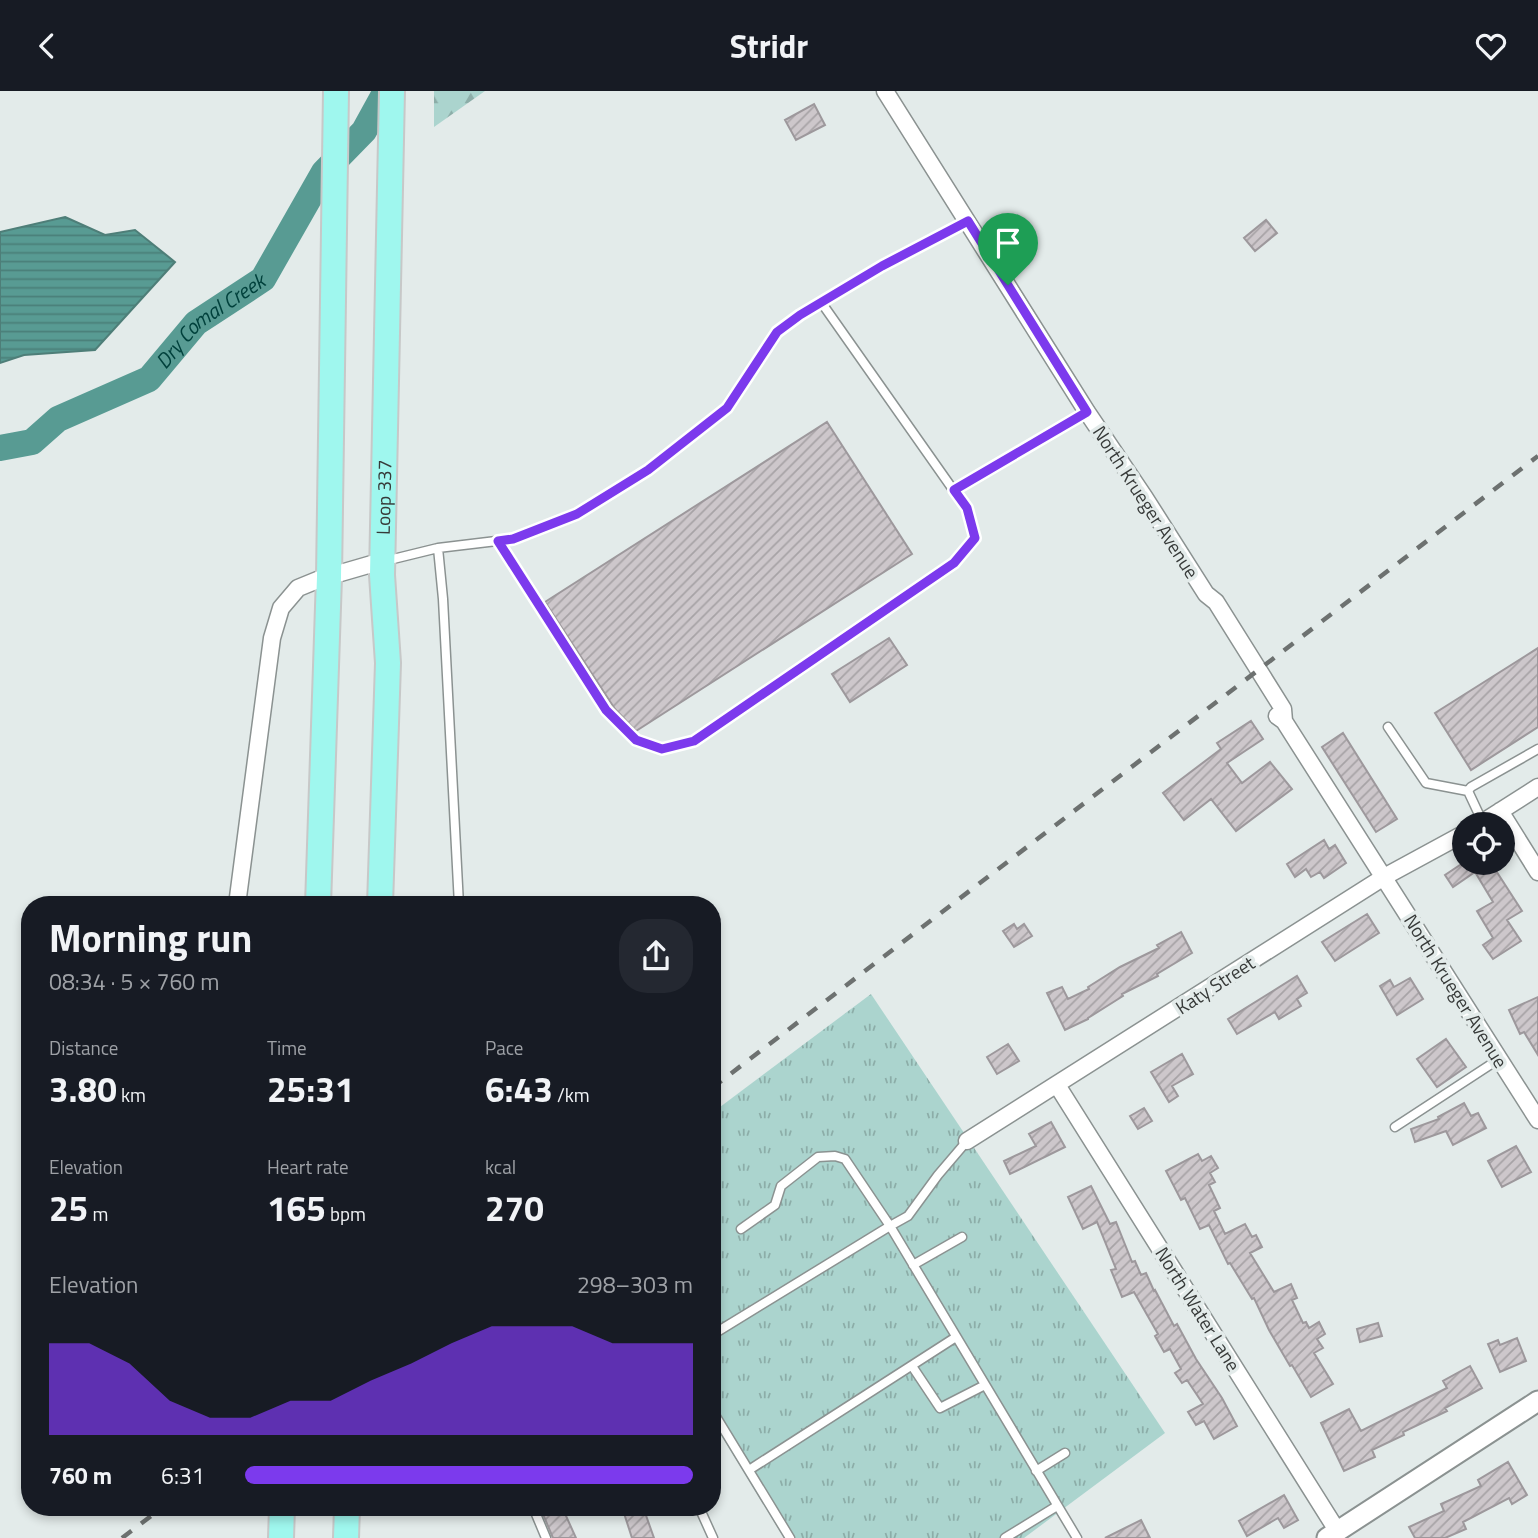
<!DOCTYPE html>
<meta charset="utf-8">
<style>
body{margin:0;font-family:"Titillium Web",sans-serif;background:#242831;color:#f1f3f6;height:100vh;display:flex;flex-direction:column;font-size:26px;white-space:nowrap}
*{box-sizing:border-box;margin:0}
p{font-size:23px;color:#9ea1a6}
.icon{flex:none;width:38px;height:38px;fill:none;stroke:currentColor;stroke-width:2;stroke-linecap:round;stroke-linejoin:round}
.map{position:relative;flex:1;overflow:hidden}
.side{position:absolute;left:21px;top:805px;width:700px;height:620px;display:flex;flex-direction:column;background:#171b24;border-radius:28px;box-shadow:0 4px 10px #0003}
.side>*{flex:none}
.tools{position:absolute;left:1452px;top:721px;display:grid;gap:14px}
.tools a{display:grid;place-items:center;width:63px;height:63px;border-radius:50%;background:#171b24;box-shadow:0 4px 10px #0003;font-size:35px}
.pin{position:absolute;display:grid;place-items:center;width:60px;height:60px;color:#fff;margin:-72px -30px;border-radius:50% 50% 50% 0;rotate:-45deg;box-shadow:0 0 7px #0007}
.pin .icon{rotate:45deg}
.round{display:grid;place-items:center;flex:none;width:74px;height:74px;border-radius:28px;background:#242831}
.summary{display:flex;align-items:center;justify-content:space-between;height:119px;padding:0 28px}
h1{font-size:38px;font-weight:700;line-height:52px}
.stats{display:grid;grid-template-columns:repeat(3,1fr);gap:10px;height:119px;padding:7px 28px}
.stats div{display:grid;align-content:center}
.stats b{font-size:35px;font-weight:700}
.stats small{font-size:19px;font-weight:400}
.stats p{font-size:19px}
.chart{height:196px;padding:14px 28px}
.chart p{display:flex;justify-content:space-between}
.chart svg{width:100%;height:126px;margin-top:7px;fill:#7c3aed;opacity:.7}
ul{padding:0 28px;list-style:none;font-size:23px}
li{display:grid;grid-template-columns:112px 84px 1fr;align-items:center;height:52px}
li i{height:18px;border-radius:9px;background:#7c3aed}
header{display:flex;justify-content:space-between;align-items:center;height:91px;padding:0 28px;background:#171b24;font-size:32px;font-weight:700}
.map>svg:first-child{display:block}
.grass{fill:url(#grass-tufts)}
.forest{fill:url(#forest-firs)}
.water{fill:url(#water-rules);stroke:#4e7e78;stroke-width:2}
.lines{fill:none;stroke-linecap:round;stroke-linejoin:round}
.river{stroke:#589b93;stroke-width:26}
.building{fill:url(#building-hatch);stroke:#9d989c;stroke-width:2}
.service-casing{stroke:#8b9291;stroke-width:11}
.minor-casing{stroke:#8b9291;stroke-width:19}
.tertiary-casing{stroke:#8b9291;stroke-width:23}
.primary-casing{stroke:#c7c8c8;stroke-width:28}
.service{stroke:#fff;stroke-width:8}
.minor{stroke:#fff;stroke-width:16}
.tertiary{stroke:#fff;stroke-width:19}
.primary{stroke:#9ff7ee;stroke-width:24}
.rail{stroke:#6d7170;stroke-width:4.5;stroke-dasharray:12 12;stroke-linecap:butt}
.route-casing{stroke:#fff;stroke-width:14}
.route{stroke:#7c3aed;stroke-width:9}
.labels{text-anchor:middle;stroke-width:7;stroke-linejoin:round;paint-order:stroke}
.street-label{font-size:19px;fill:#373a39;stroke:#e3ebea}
.water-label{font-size:21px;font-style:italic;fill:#00413c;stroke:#e3ebea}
</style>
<header><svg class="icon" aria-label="back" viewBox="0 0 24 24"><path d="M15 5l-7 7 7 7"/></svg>Stridr<svg class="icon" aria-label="heart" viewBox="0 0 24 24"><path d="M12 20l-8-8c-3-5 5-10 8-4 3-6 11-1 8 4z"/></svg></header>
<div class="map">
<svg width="1538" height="1447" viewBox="0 0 1538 1447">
<defs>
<pattern id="grass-tufts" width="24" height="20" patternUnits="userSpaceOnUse" patternTransform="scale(1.75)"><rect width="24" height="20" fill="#abd4ce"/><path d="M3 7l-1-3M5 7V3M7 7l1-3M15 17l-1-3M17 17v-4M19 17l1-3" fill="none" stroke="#8cada8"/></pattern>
<pattern id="forest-firs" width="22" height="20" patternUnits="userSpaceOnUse" patternTransform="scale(1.75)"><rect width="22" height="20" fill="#abd4ce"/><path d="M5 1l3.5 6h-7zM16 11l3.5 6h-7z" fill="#8cada8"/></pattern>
<pattern id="water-rules" width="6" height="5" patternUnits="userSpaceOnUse" patternTransform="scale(1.75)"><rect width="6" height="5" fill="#589b93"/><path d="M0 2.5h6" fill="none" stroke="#4a7f79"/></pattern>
<pattern id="building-hatch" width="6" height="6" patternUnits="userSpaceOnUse" patternTransform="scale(1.75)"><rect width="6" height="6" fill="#cdc7cb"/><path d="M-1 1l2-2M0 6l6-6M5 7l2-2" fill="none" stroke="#a7a3a6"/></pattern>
</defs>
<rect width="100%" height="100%" fill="#e3ebea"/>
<!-- grass -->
<path class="grass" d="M 871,903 L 1165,1342 L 1024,1447 L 784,1447 L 712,1329 L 712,1022 Z"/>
<!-- forest -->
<path class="forest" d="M 434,0 L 485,0 L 434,36 Z"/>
<!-- water -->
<path class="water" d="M 65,126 L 105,144 L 135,139 L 175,171 L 95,259 L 24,264 L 0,272 L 0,141 Z"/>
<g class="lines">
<!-- river -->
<path class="river" id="s1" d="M 0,357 L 32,351 L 58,328 L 149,288 L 196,232 L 263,188 L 324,81 L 364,40 L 386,0"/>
</g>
<!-- building -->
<path class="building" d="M 814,13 L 825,34 L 796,49 L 785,29 Z
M 1266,129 L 1277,142 L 1255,160 L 1244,147 Z
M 827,331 L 912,463 L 636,640 L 615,618 L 545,511 Z
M 889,547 L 907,574 L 850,611 L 832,583 Z
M 1538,557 L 1538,636 L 1471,679 L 1435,622 Z
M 1251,630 L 1263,648 L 1227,672 L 1242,692 L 1270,671 L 1292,698 L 1236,740 L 1211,708 L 1184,729 L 1163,702 L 1221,658 L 1217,652 Z
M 1343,642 L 1397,728 L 1376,741 L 1322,656 Z
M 1324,749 L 1329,758 L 1335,754 L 1346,772 L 1324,787 L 1320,781 L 1311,786 L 1306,778 L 1295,786 L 1287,773 Z
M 1463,772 L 1491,772 L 1522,820 L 1507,829 L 1521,850 L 1493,868 L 1483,854 L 1493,847 L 1477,820 L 1493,811 L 1475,781 L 1453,796 L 1445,784 Z
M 1367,823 L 1379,842 L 1335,870 L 1322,851 Z
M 1014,833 L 1017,838 L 1024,833 L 1032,845 L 1014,856 L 1003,840 Z
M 1181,841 L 1192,862 L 1157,883 L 1158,885 L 1122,903 L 1123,905 L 1088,927 L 1088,928 L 1065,939 L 1047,902 L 1062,896 L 1068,908 L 1089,898 L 1088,896 L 1120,876 L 1159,857 L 1157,854 Z
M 1297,885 L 1307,902 L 1297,908 L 1301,915 L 1279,928 L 1275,921 L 1237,943 L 1228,928 Z
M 1410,887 L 1423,908 L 1397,924 L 1380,895 L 1390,889 L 1394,896 Z
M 1538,906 L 1538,964 L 1524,941 L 1520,943 L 1509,919 Z
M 1446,948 L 1466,976 L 1437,996 L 1417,968 Z
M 1008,953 L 1019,970 L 997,983 L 987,966 Z
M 1182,963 L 1193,983 L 1172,995 L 1178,1005 L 1169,1011 L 1151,981 Z
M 1464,1012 L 1471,1025 L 1478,1022 L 1486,1037 L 1453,1054 L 1446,1040 L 1415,1051 L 1411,1038 L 1439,1028 L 1438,1026 Z
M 1144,1017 L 1152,1030 L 1138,1038 L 1130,1025 Z
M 1051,1031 L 1065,1056 L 1010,1083 L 1004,1070 L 1036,1055 L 1029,1043 Z
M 1516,1055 L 1531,1081 L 1502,1096 L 1488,1070 Z
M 1198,1063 L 1202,1070 L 1211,1065 L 1218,1077 L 1210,1082 L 1215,1091 L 1209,1094 L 1220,1117 L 1214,1120 L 1225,1143 L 1245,1133 L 1252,1146 L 1256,1144 L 1262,1156 L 1250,1162 L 1274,1201 L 1291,1193 L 1297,1207 L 1292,1209 L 1303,1232 L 1306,1231 L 1309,1237 L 1319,1231 L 1325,1243 L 1317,1248 L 1323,1257 L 1314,1262 L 1333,1293 L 1311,1306 L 1292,1274 L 1290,1275 L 1269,1239 L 1254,1207 L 1252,1208 L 1230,1172 L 1228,1173 L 1209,1134 L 1200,1138 L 1185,1107 L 1181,1109 L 1166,1080 Z
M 1091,1095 L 1110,1133 L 1116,1131 L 1132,1171 L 1135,1170 L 1141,1184 L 1146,1182 L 1154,1200 L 1155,1199 L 1174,1235 L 1177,1233 L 1196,1268 L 1222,1307 L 1237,1335 L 1214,1348 L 1204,1330 L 1196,1334 L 1188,1321 L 1203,1313 L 1187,1289 L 1182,1292 L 1175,1282 L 1181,1278 L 1170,1258 L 1164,1261 L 1155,1245 L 1158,1243 L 1134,1201 L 1122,1206 L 1111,1179 L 1116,1178 L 1097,1131 L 1083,1138 L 1068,1106 Z
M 1378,1232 L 1382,1245 L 1360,1251 L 1357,1238 Z
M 1517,1247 L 1526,1270 L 1500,1281 L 1488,1253 L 1498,1249 L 1500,1254 Z
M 1470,1275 L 1482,1297 L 1445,1317 L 1447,1320 L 1403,1341 L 1404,1344 L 1372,1359 L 1375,1366 L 1344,1380 L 1321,1332 L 1349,1318 L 1361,1340 L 1447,1297 L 1443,1290 Z
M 1508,1371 L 1527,1404 L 1512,1413 L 1509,1407 L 1463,1431 L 1466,1438 L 1445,1447 L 1415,1447 L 1409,1436 L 1444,1420 L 1441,1413 L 1481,1395 L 1478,1389 Z
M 1284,1404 L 1298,1429 L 1284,1437 L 1278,1427 L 1247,1445 L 1239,1430 Z
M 540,1416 L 562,1416 L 576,1447 L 553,1447 Z
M 622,1416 L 643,1416 L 654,1447 L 632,1447 Z
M 1141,1429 L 1150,1447 L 1105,1447 Z"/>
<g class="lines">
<!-- service casing -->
<g class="service-casing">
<path id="service" d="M 954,399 L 1087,321
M 498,450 L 606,619 L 636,649 L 662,658 L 694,650 L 954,472 L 975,447 L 966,417 L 821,211
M 438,457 L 443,508 L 459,814
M 385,470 L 438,457 L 513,448 L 577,423 L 648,379 L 727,317 L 777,241 L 800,224 L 882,175 L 968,130
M 1388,636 L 1426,692 L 1468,700
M 1483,732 L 1468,700 L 1471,696 L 1538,658
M 1395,1036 L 1499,968
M 741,1138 L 775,1114 L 781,1095 L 818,1066 L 835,1065 L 845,1068 L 890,1135 L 908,1125 L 938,1084 L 967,1050
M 913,1174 L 962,1146
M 712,1244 L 890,1135 L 1077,1447
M 912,1275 L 940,1317 L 985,1294
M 712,1319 L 790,1447
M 749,1379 L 956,1246
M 1036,1380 L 1065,1362
M 533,1416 L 546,1447
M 699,1416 L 713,1447
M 1005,1447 L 1057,1415"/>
</g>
<!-- minor casing -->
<g class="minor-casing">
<path id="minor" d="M 885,0 L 1087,321 L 1145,407 L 1206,503 L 1216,511 L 1283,618 L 1284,630
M 1277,625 L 1284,630 L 1538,1029
M 1500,720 L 1538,781
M 1480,733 L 1538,696
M 237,814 L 272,547 L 281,517 L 298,497 L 320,488 L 382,470
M 1057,994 L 1338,1441
M 967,1050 L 1384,786 L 1465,742"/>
</g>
<!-- tertiary casing -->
<g class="tertiary-casing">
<path id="tertiary" d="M 1327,1447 L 1538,1310"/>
</g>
<!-- primary casing -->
<g class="primary-casing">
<g id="primary">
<path d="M 318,814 L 329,486 L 336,0"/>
<path id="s2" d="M 380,814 L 388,572 L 382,484 L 392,0"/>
<path d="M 281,1447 L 282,1416"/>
<path d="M 346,1447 L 347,1416"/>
</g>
</g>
<!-- service -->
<use href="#service" class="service"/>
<!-- minor -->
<use href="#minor" class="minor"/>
<!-- tertiary -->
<use href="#tertiary" class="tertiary"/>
<!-- primary -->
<use href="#primary" class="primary"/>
<!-- rail -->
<path class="rail" d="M 712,997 L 1538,365
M 122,1447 L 163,1416"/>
</g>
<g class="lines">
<!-- route casing -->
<g class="route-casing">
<path id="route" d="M 968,130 L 1087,321 L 954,399 L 967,417 L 975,447 L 954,472 L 694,650 L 662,658 L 636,649 L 606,619 L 498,450 L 513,448 L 577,423 L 648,379 L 727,317 L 777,241 L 800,224 L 882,175 Z"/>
</g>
<!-- route -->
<use href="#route" class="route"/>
</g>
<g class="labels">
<!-- street labels -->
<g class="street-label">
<text dy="7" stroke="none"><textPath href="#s2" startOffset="408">Loop 337</textPath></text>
<text transform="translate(1146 411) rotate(57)" y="7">North Krueger Avenue</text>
<text transform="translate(1215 894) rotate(-33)" y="7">Katy Street</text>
<text transform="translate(1456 900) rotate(58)" y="7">North Krueger Avenue</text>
<text transform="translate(1198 1218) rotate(58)" y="7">North Water Lane</text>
</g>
<!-- water labels -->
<g class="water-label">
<text dy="7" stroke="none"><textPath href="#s1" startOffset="252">Dry Comal Creek</textPath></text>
</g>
</g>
</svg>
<div class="tools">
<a><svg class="icon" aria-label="locate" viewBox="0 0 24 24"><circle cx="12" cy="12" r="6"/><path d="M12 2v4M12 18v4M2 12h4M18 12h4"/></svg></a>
</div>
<div class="pin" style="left:1008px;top:194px;background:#1e9e55"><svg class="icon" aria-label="arrive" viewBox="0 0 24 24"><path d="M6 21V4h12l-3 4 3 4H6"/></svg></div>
<section class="side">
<div class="summary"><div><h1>Morning run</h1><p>08:34 · 5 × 760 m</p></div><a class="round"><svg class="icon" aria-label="share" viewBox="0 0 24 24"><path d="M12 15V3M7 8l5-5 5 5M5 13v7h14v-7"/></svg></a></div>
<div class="stats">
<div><p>Distance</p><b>3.80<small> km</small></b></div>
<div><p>Time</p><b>25:31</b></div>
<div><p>Pace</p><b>6:43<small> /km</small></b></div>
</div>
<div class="stats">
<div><p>Elevation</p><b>25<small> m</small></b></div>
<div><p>Heart rate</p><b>165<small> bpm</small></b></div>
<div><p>kcal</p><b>270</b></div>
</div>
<div class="chart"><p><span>Elevation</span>298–303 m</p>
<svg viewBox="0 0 160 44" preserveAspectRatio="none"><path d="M0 44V12L10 12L20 19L30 32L40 38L50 38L60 32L70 32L80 25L90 19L100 12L110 6L120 6L130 6L140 12L150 12L160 12V44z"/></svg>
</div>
<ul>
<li><b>760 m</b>6:31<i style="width:100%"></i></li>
</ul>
</section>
</div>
